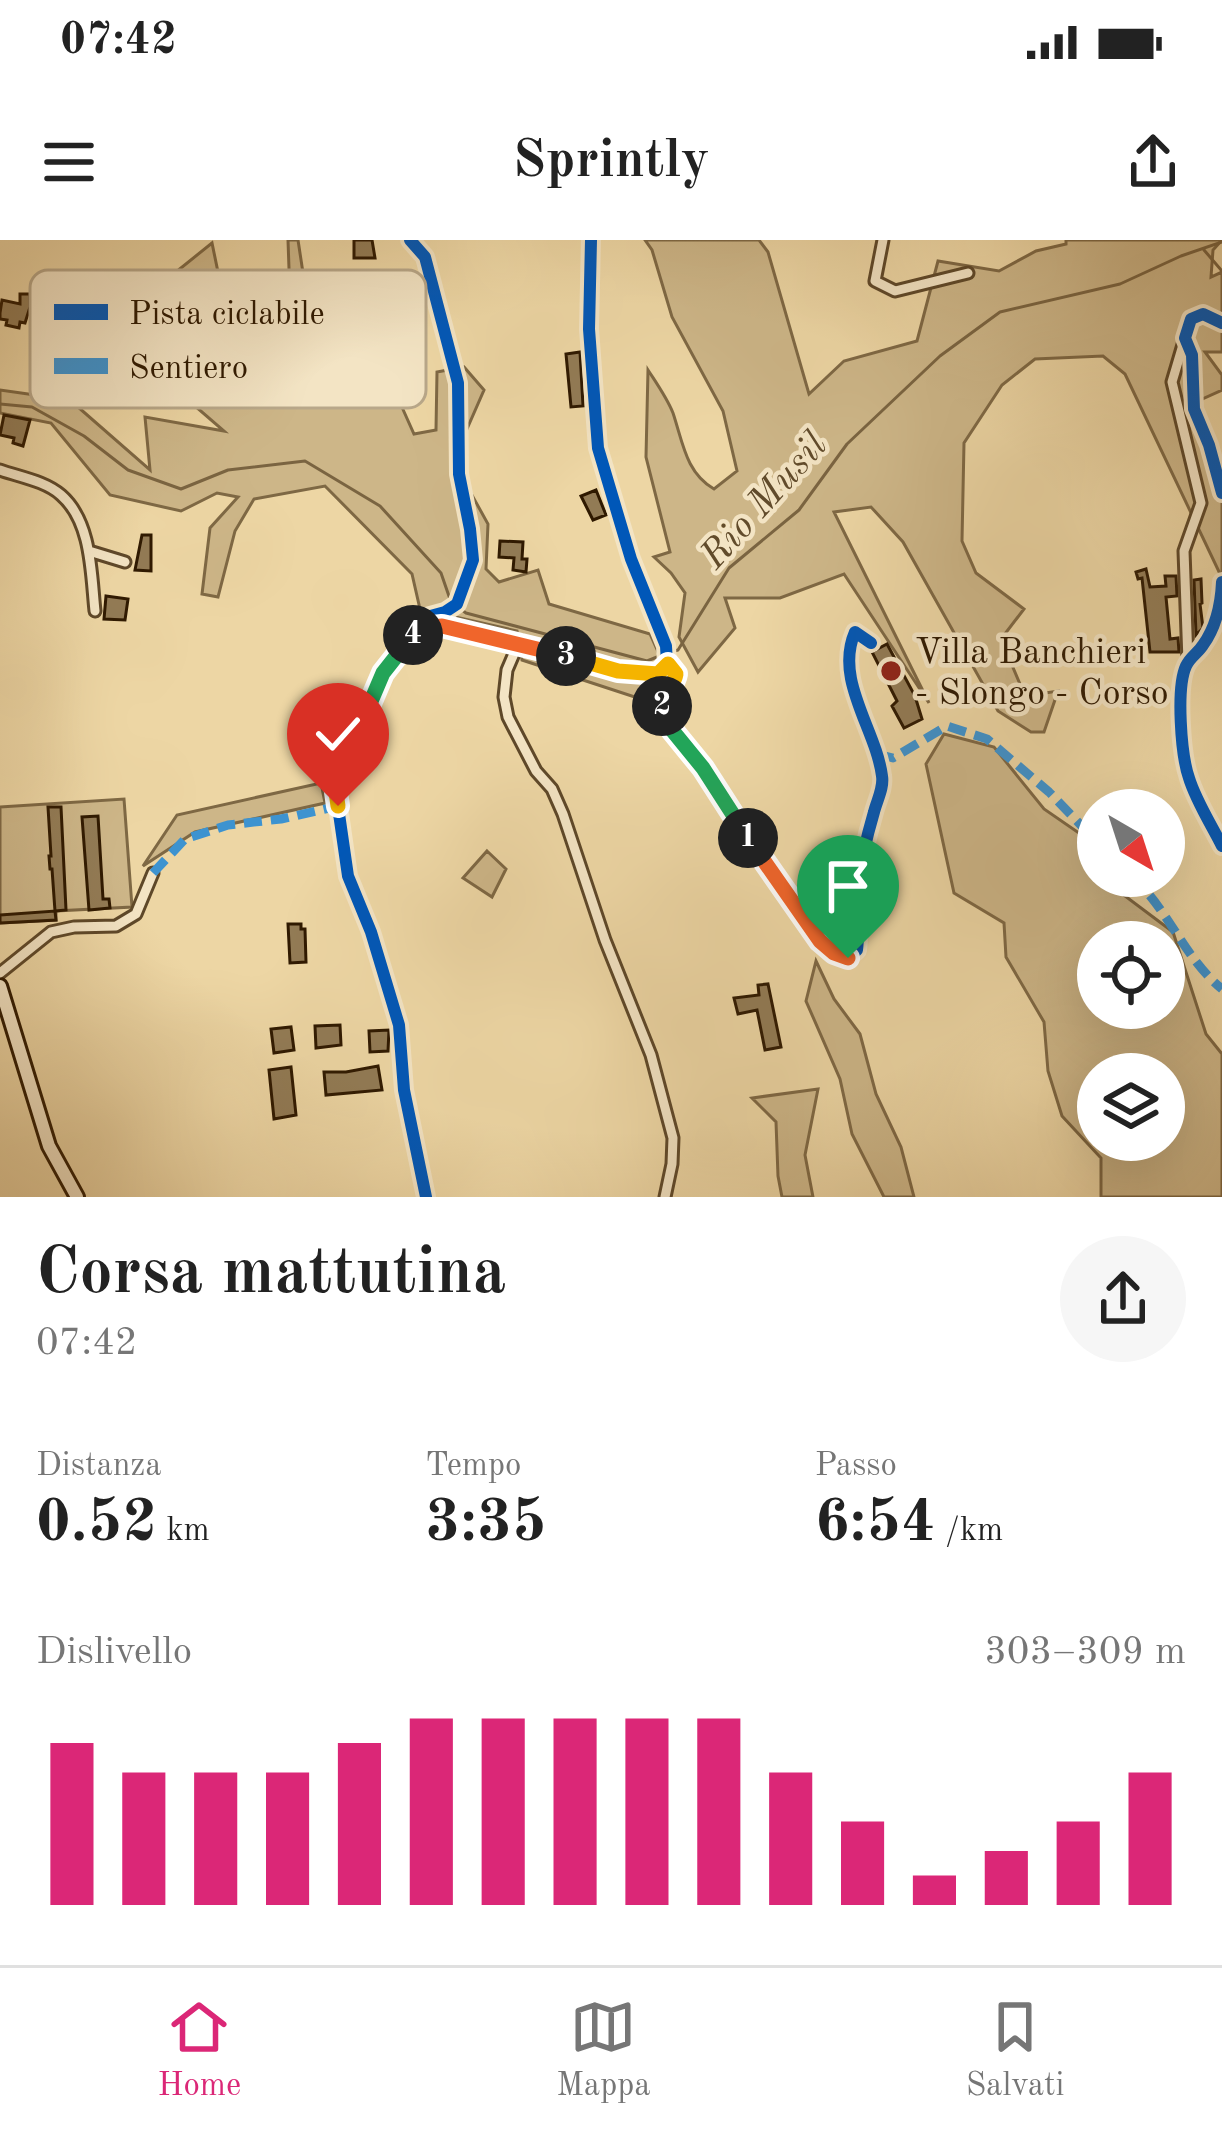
<!DOCTYPE html>
<html lang="it">
<meta charset="utf-8">
<style>
body{margin:0;font-family:"Old Standard TT",serif;background:#f6f6f6;color:#222;height:100vh;display:flex;flex-direction:column;font-size:45px;white-space:nowrap}
*{box-sizing:border-box;margin:0}
p{font-size:39px;color:#767676}
.icon{flex:none;width:66px;height:66px;fill:none;stroke:currentColor;stroke-width:2;stroke-linecap:round;stroke-linejoin:round}
.map{position:relative;height:957px;overflow:hidden}
.sheet{display:flex;flex-direction:column;background:#fff;flex:1}
.sheet>*{flex:none}
.needle{width:78px;rotate:141deg}
.tools{position:absolute;left:1077px;top:549px;display:grid;gap:24px}
.tools a{display:grid;place-items:center;width:108px;height:108px;border-radius:50%;background:#fff;box-shadow:0 12px 48px #0002;font-size:60px}
.pin{position:absolute;display:grid;place-items:center;width:102px;height:102px;color:#fff;margin:-123px -51px;border-radius:50% 50% 50% 0;rotate:-45deg;box-shadow:0 0 12px #0007}
.pin .icon{rotate:45deg}
.km{position:absolute;width:60px;height:60px;margin:-30px;border-radius:50%;background:#222;color:#fff;font-size:33px;line-height:60px;text-align:center}
.round{display:grid;place-items:center;flex:none;width:126px;height:126px;border-radius:63px;background:#f6f6f6}
.overview{display:flex;align-items:center;justify-content:space-between;height:204px;padding:0 36px}
h1{font-size:66px;font-weight:600;line-height:90px}
.figures{display:grid;grid-template-columns:repeat(3,1fr);gap:18px;height:204px;padding:12px 36px}
.figures div{display:grid;align-content:center}
.figures b{font-size:60px;font-weight:600}
.figures small{font-size:33px;font-weight:400}
.figures p{font-size:33px}
.chart{height:336px;padding:24px 36px}
.chart p{display:flex;justify-content:space-between}
.chart svg{width:100%;height:216px;margin-top:12px;stroke:#db2777;stroke-width:6}
.status{display:flex;justify-content:space-between;align-items:center;height:84px;padding:0 60px;background:#fff;direction:ltr}
.status svg{height:33px;fill:currentColor}
header{display:flex;justify-content:space-between;align-items:center;height:156px;padding:0 36px;background:#fff;font-size:54px;font-weight:600}
.dock{display:flex;justify-content:space-around;align-items:center;height:168px;border-top:3px solid #e0e0e0;background:#fff;font-size:33px;color:#767676}
.dock a{display:grid;justify-items:center;gap:6px}
.dock .selected{color:#db2777}
.map>svg:first-child{display:block}
.green{fill:#cdb688;stroke:#7e6844;stroke-width:3;fill-rule:evenodd}
.lines{fill:none;stroke-linecap:round;stroke-linejoin:round}
.stream{stroke:#7a6441;stroke-width:3}
.building{fill:#927b55;stroke:#2f1900;stroke-width:3}
.street-casing{stroke:#5e4829;stroke-width:15}
.secondary-casing{stroke:#2f1900;stroke-width:18}
.street{stroke:#f3e4c4;stroke-width:9}
.secondary{stroke:#f3e4c4;stroke-width:12}
.quiet{stroke:#3d93d0;stroke-width:9;stroke-dasharray:18 9;stroke-linecap:butt}
.cycleway-casing{stroke:#f3e4c4;stroke-width:20}
.cycleway{stroke:#0057b8;stroke-width:12}
.split-1-casing{stroke:#fff;stroke-width:24}
.split-2-casing{stroke:#fff;stroke-width:24}
.split-3-casing{stroke:#fff;stroke-width:24}
.split-4-casing{stroke:#fff;stroke-width:24}
.split-5-casing{stroke:#fff;stroke-width:24}
.split-6-casing{stroke:#fff;stroke-width:24}
.split-1{stroke:#f0652b;stroke-width:15}
.split-2{stroke:#22a559;stroke-width:15}
.split-3{stroke:#f5b400;stroke-width:15}
.split-4{stroke:#f0652b;stroke-width:15}
.split-5{stroke:#22a559;stroke-width:15}
.split-6{stroke:#f5b400;stroke-width:15}
.poi-dot{fill:#8f2418;stroke:#f3e4c4;stroke-width:4.5}
.labels{text-anchor:middle;stroke-width:9;stroke-linejoin:round;paint-order:stroke}
.poi-label{font-size:36px;fill:#2f1900;stroke:#f3e4c4;text-anchor:start}
.water-label{font-size:39px;font-style:italic;fill:#614b2b;stroke:#f3e4c4}
.key{fill:#f3e4c4;stroke:#b8a789;stroke-width:3}
.key-label{font-size:33px;fill:#2f1900}
</style>
<div class="status"><b>07:42</b><svg viewBox="0 0 49 12"><path d="M0 12V9h3v3zM5 12V6h3v6zM10 12V3h3v9zM15 12V0h3v12zM26 1h20v11H26zM47 4h2v5h-2z"/></svg></div>
<header><svg class="icon" aria-label="menu" viewBox="0 0 24 24"><path d="M4 6h16M4 12h16M4 18h16"/></svg>Sprintly<svg class="icon" aria-label="share" viewBox="0 0 24 24"><path d="M12 15V3M7 8l5-5 5 5M5 13v7h14v-7"/></svg></header>
<div class="map">
<svg width="1222" height="957" viewBox="0 0 1222 957">
<rect width="100%" height="100%" fill="#edd6a4"/>
<filter id="stains"><feTurbulence type="fractalNoise" baseFrequency=".00167" numOctaves="4"/><feColorMatrix values="0 0 0 0 .2 0 0 0 0 .09 0 0 0 0 .02 0 0 0 .5 -.17"/></filter>
<radialGradient id="worn" r=".72"><stop offset=".6" stop-color="#630" stop-opacity="0"/><stop offset="1" stop-color="#630" stop-opacity=".3"/></radialGradient>
<!-- green -->
<path class="green" d="M 288,0 L 298,0 L 310,79 L 348,76 L 367,159 L 401,165 L 414,194 L 436,190 L 437,132 L 464,127 L 484,150 L 453,221 L 488,284 L 486,329 L 499,342 L 538,330 L 549,364 L 650,394 L 659,414 L 653,463 L 522,420 L 517,391 L 420,369 L 412,334 L 325,246 L 254,259 L 235,291 L 218,357 L 202,354 L 210,288 L 238,257 L 217,253 L 181,271 L 110,255 L 51,183 L 0,173 L 0,150 L 70,160 L 150,230 L 145,177 L 224,191 L 173,147 L 154,112 L 81,115 L 49,106 L 47,78 L 129,73 L 132,46 L 154,90 L 173,90 L 171,36 L 212,3 L 225,66 L 255,99 L 290,57 Z
M 645,0 L 759,0 L 768,12 L 809,154 L 844,121 L 917,101 L 938,21 L 999,31 L 1036,11 L 1066,4 L 1066,0 L 1222,0 L 1213,10 L 1211,37 L 1222,32 L 1222,112 L 1205,112 L 1222,135 L 1222,150 L 1187,166 L 1203,207 L 1222,219 L 1222,338 L 1125,134 L 1103,116 L 1035,119 L 1002,145 L 964,203 L 962,301 L 976,333 L 1024,369 L 1001,399 L 1025,456 L 1058,451 L 1044,492 L 1031,492 L 998,471 L 903,302 L 871,267 L 834,272 L 929,463 L 844,334 L 780,358 L 725,358 L 735,388 L 698,432 L 679,397 L 685,353 L 671,333 L 654,317 L 670,312 L 646,217 L 648,130 C 657,144 667,158 673,173 C 683,203 686,233 714,249 L 737,231 L 723,171 L 672,77 L 652,10 Z
M 944,494 L 994,507 L 1044,569 L 1079,593 L 1098,620 L 1098,636 L 1110,636 L 1121,653 L 1173,692 L 1206,794 L 1222,814 L 1222,957 L 1101,957 L 1101,918 L 1062,876 L 1048,831 L 1044,782 L 1006,717 L 1004,683 L 954,653 L 926,524 ZM 1098,702 L 1164,702 L 1164,768 L 1098,768 ZM 1098,834 L 1164,834 L 1164,900 L 1098,900 Z
M 321,543 L 325,563 L 195,592 L 143,626 L 177,575 Z
M 124,559 L 132,667 L 56,671 L 56,680 L 0,683 L 0,567 Z
M 487,611 L 506,629 L 492,657 L 463,638 Z
M 816,721 L 834,759 L 860,794 L 876,854 L 901,907 L 914,957 L 884,957 L 852,894 L 840,839 L 806,761 Z
M 818,849 L 805,915 L 813,957 L 782,957 L 778,936 L 776,882 L 752,858 Z"/>
<g class="lines">
<!-- stream -->
<path class="stream" d="M 1204,10 L 1222,31
M 0,164 L 32,167 L 84,196 L 128,230 L 181,249 L 228,230 L 305,221 L 380,266 L 441,333 L 451,362 L 466,373 L 647,421 L 662,415
M 671,412 L 678,410 L 729,328 L 799,270 L 847,204 L 940,116 L 1000,72 L 1120,44 L 1181,16 L 1222,2"/>
</g>
<!-- building -->
<path class="building" d="M 354,0 L 372,0 L 375,18 L 354,18 Z
M 20,54 L 30,54 L 30,67 L 25,83 L 20,82 L 19,88 L 6,85 L 7,80 L 0,79 L 0,73 L 2,60 L 20,64 Z
M 580,112 L 583,166 L 571,167 L 566,114 Z
M 4,175 L 30,180 L 23,206 L 13,203 L 14,198 L 0,195 Z
M 596,250 L 606,275 L 593,280 L 581,256 Z
M 142,295 L 151,295 L 151,331 L 135,330 Z
M 500,301 L 523,302 L 522,319 L 527,319 L 526,332 L 513,330 L 514,318 L 499,317 Z
M 1146,329 L 1150,347 L 1166,346 L 1165,336 L 1176,336 L 1177,356 L 1166,357 L 1170,399 L 1178,398 L 1179,412 L 1150,412 L 1142,338 L 1138,339 L 1136,332 Z
M 1201,339 L 1202,363 L 1200,364 L 1203,388 L 1196,395 L 1194,340 Z
M 106,356 L 128,359 L 125,380 L 104,379 Z
M 887,404 L 915,456 L 922,479 L 904,488 L 892,466 L 897,461 L 872,412 Z
M 339,447 L 354,450 L 345,493 L 333,491 Z
M 48,567 L 61,567 L 66,670 L 55,671 L 52,629 L 50,629 L 49,616 L 51,616 Z
M 98,576 L 103,659 L 109,659 L 110,668 L 89,670 L 82,577 Z
M 821,642 L 827,659 L 812,664 L 806,648 Z
M 55,671 L 56,680 L 0,683 L 0,675 Z
M 288,684 L 301,684 L 301,689 L 305,689 L 306,722 L 290,723 Z
M 768,744 L 781,807 L 765,810 L 757,770 L 738,774 L 734,758 L 759,755 L 758,745 Z
M 340,785 L 341,805 L 316,808 L 315,786 Z
M 291,787 L 294,810 L 274,813 L 271,789 Z
M 389,790 L 388,811 L 370,812 L 369,791 Z
M 378,826 L 382,850 L 326,855 L 324,832 L 346,832 Z
M 291,827 L 296,875 L 274,879 L 269,830 Z"/>
<g class="lines">
<!-- street casing -->
<g class="street-casing">
<path id="street" d="M 883,0 L 875,41 L 895,51 L 968,33
M 1222,83 L 1203,74 L 1191,79 L 1185,98 L 1192,115 L 1194,169 L 1209,205 L 1222,253
M 1185,98 L 1172,142 L 1201,263 L 1184,311 L 1188,421
M 0,230 C 20,237 45,241 61,255 C 92,282 91,334 95,371
M 89,311 L 125,322
M 1222,342 C 1221,364 1216,387 1203,405 C 1198,413 1190,417 1186,426 C 1176,448 1181,515 1189,538 C 1196,561 1211,584 1222,606
M 519,402 L 507,430 L 504,457 L 508,477 L 536,531 L 552,549 L 563,574 L 605,700 L 651,815 L 673,898 L 672,924 L 665,957
M 667,424 L 676,433 L 675,440 L 663,455 L 662,465 L 672,491 L 703,528 L 751,604 L 820,701 L 834,713 L 848,718 L 857,710 C 860,688 855,666 858,645 C 861,620 867,596 874,572 C 877,560 884,548 882,536 C 876,489 834,440 855,392 L 871,403
M 0,733 L 51,692 L 74,687 L 116,686 L 136,674 L 153,633"/>
</g>
<!-- secondary casing -->
<g class="secondary-casing">
<path id="secondary" d="M 0,746 L 49,906 L 77,957
M 426,957 L 404,850 L 399,785 L 371,692 L 348,636 L 335,546 L 359,487 L 383,433 L 411,396 L 423,388 L 442,386 L 519,402 L 618,431 L 658,434 L 667,424 L 666,406 L 631,319 L 598,208 L 589,89 L 591,0"/>
</g>
<!-- street -->
<use href="#street" class="street"/>
<!-- secondary -->
<use href="#secondary" class="secondary"/>
<!-- quiet -->
<path class="quiet" d="M 877,514 L 893,518 L 947,486 L 987,499 L 1049,552 L 1098,603
M 153,633 L 185,599 L 228,585 L 281,579 L 338,566
M 1131,636 C 1168,668 1184,718 1222,749"/>
<!-- cycleway casing -->
<g class="cycleway-casing">
<path id="cycleway" d="M 410,0 L 425,17 L 458,143 L 459,234 L 470,289 L 473,320 L 457,364 L 445,372 L 423,378 L 423,388 L 411,396 L 383,433 L 335,546 L 348,636 L 371,692 L 399,785 L 404,850 L 426,957
M 591,0 L 589,89 L 598,208 L 631,319 L 666,406 L 667,424 L 676,433 C 672,444 660,454 662,466 C 667,495 697,520 713,543 C 748,594 778,650 818,697 C 826,708 835,713 848,718 L 857,710 C 860,688 855,666 858,645 C 861,620 867,596 874,572 C 877,560 884,548 882,536 C 876,489 834,440 855,392 L 871,403
M 1222,83 L 1203,74 L 1191,79 L 1185,98 L 1192,115 L 1194,169 L 1209,205 L 1222,253
M 1222,342 C 1221,364 1216,387 1203,405 C 1198,413 1190,417 1186,426 C 1176,448 1181,515 1189,538 C 1196,561 1211,584 1222,606"/>
</g>
<!-- cycleway -->
<use href="#cycleway" class="cycleway"/>
</g>
<g class="lines">
<!-- split-1 casing -->
<g class="split-1-casing">
<path id="split-1" d="M 748,598 L 820,701 L 834,713 L 848,718"/>
</g>
<!-- split-2 casing -->
<g class="split-2-casing">
<path id="split-2" d="M 662,466 L 672,490 L 703,528 L 748,598"/>
</g>
<!-- split-3 casing -->
<g class="split-3-casing">
<path id="split-3" d="M 566,416 L 618,431 L 658,434 L 668,424 L 676,434 C 674,447 662,452 662,466"/>
</g>
<!-- split-4 casing -->
<g class="split-4-casing">
<path id="split-4" d="M 413,395 L 423,388 L 442,386 L 566,416"/>
</g>
<!-- split-5 casing -->
<g class="split-5-casing">
<path id="split-5" d="M 340,534 L 383,433 L 413,395"/>
</g>
<!-- split-6 casing -->
<g class="split-6-casing">
<path id="split-6" d="M 338,566 L 335,545 L 340,534"/>
</g>
<!-- split-1 -->
<use href="#split-1" class="split-1"/>
<!-- split-2 -->
<use href="#split-2" class="split-2"/>
<!-- split-3 -->
<use href="#split-3" class="split-3"/>
<!-- split-4 -->
<use href="#split-4" class="split-4"/>
<!-- split-5 -->
<use href="#split-5" class="split-5"/>
<!-- split-6 -->
<use href="#split-6" class="split-6"/>
</g>
<!-- markers -->
<circle class="poi-dot" cx="891" cy="431" r="12"/>
<g class="labels">
<!-- poi labels -->
<g class="poi-label">
<text x="915" y="423">Villa Banchieri<tspan x="915" dy="41">- Slongo - Corso</tspan></text>
</g>
<!-- water labels -->
<g class="water-label">
<text transform="translate(762 259) rotate(-48)" y="14">Rio Musil</text>
</g>
</g>
<!-- legend -->
<rect x="30" y="30" width="396" height="138" rx="18" class="key"/>
<rect x="54" y="64" width="54" height="16" fill="#0057b8"/>
<rect x="54" y="118" width="54" height="16" fill="#3d93d0"/>
<g class="key-label">
<text x="129" y="84">Pista ciclabile</text>
<text x="129" y="138">Sentiero</text>
</g>
<rect width="100%" height="100%" filter="url(#stains)"/>
<rect width="100%" height="100%" fill="url(#worn)"/>
</svg>
<div class="tools">
<a><svg class="needle" viewBox="-14 -14 28 28"><path d="M0-13l5 13h-10z" fill="#e53935"/><path d="M0 13l5-13h-10z" fill="#767676"/></svg></a>
<a><svg class="icon" aria-label="locate" viewBox="0 0 24 24"><circle cx="12" cy="12" r="6"/><path d="M12 2v4M12 18v4M2 12h4M18 12h4"/></svg></a>
<a><svg class="icon" aria-label="layers" viewBox="0 0 24 24"><path d="M12 4l9 5-9 5-9-5zM3 14l9 5 9-5"/></svg></a>
</div>
<div class="pin" style="left:848px;top:718px;background:#1e9e55"><svg class="icon" aria-label="arrive" viewBox="0 0 24 24"><path d="M6 21V4h12l-3 4 3 4H6"/></svg></div>
<div class="pin" style="left:338px;top:566px;background:#d93025"><svg class="icon" aria-label="check" viewBox="0 0 24 24"><path d="M5 12l5 5 9-10"/></svg></div>
<b class="km" style="left:748px;top:598px">1</b>
<b class="km" style="left:662px;top:466px">2</b>
<b class="km" style="left:566px;top:416px">3</b>
<b class="km" style="left:413px;top:395px">4</b>
</div>
<section class="sheet">
<div class="overview"><div><h1>Corsa mattutina</h1><p>07:42</p></div><a class="round"><svg class="icon" aria-label="share" viewBox="0 0 24 24"><path d="M12 15V3M7 8l5-5 5 5M5 13v7h14v-7"/></svg></a></div>
<div class="figures">
<div><p>Distanza</p><b>0.52<small> km</small></b></div>
<div><p>Tempo</p><b>3:35</b></div>
<div><p>Passo</p><b>6:54<small> /km</small></b></div>
</div>
<div class="chart"><p><span>Dislivello</span>303–309 m</p>
<svg viewBox="0 0 160 44" preserveAspectRatio="none"><path d="M5 44V11M15 44V17M25 44V17M35 44V17M45 44V11M55 44V6M65 44V6M75 44V6M85 44V6M95 44V6M105 44V17M115 44V27M125 44V38M135 44V33M145 44V27M155 44V17"/></svg>
</div>
</section>
<nav class="dock">
<a class="selected"><svg class="icon" aria-label="home" viewBox="0 0 24 24"><path d="M3 11l9-7 9 7M6 9v11h12V9"/></svg>Home</a>
<a><svg class="icon" aria-label="map" viewBox="0 0 24 24"><path d="M3 6l6-2 6 2 6-2v14l-6 2-6-2-6 2zM9 4v14M15 6v14"/></svg>Mappa</a>
<a><svg class="icon" aria-label="saved" viewBox="0 0 24 24"><path d="M7 4h10v16l-5-4-5 4z"/></svg>Salvati</a>
</nav>
